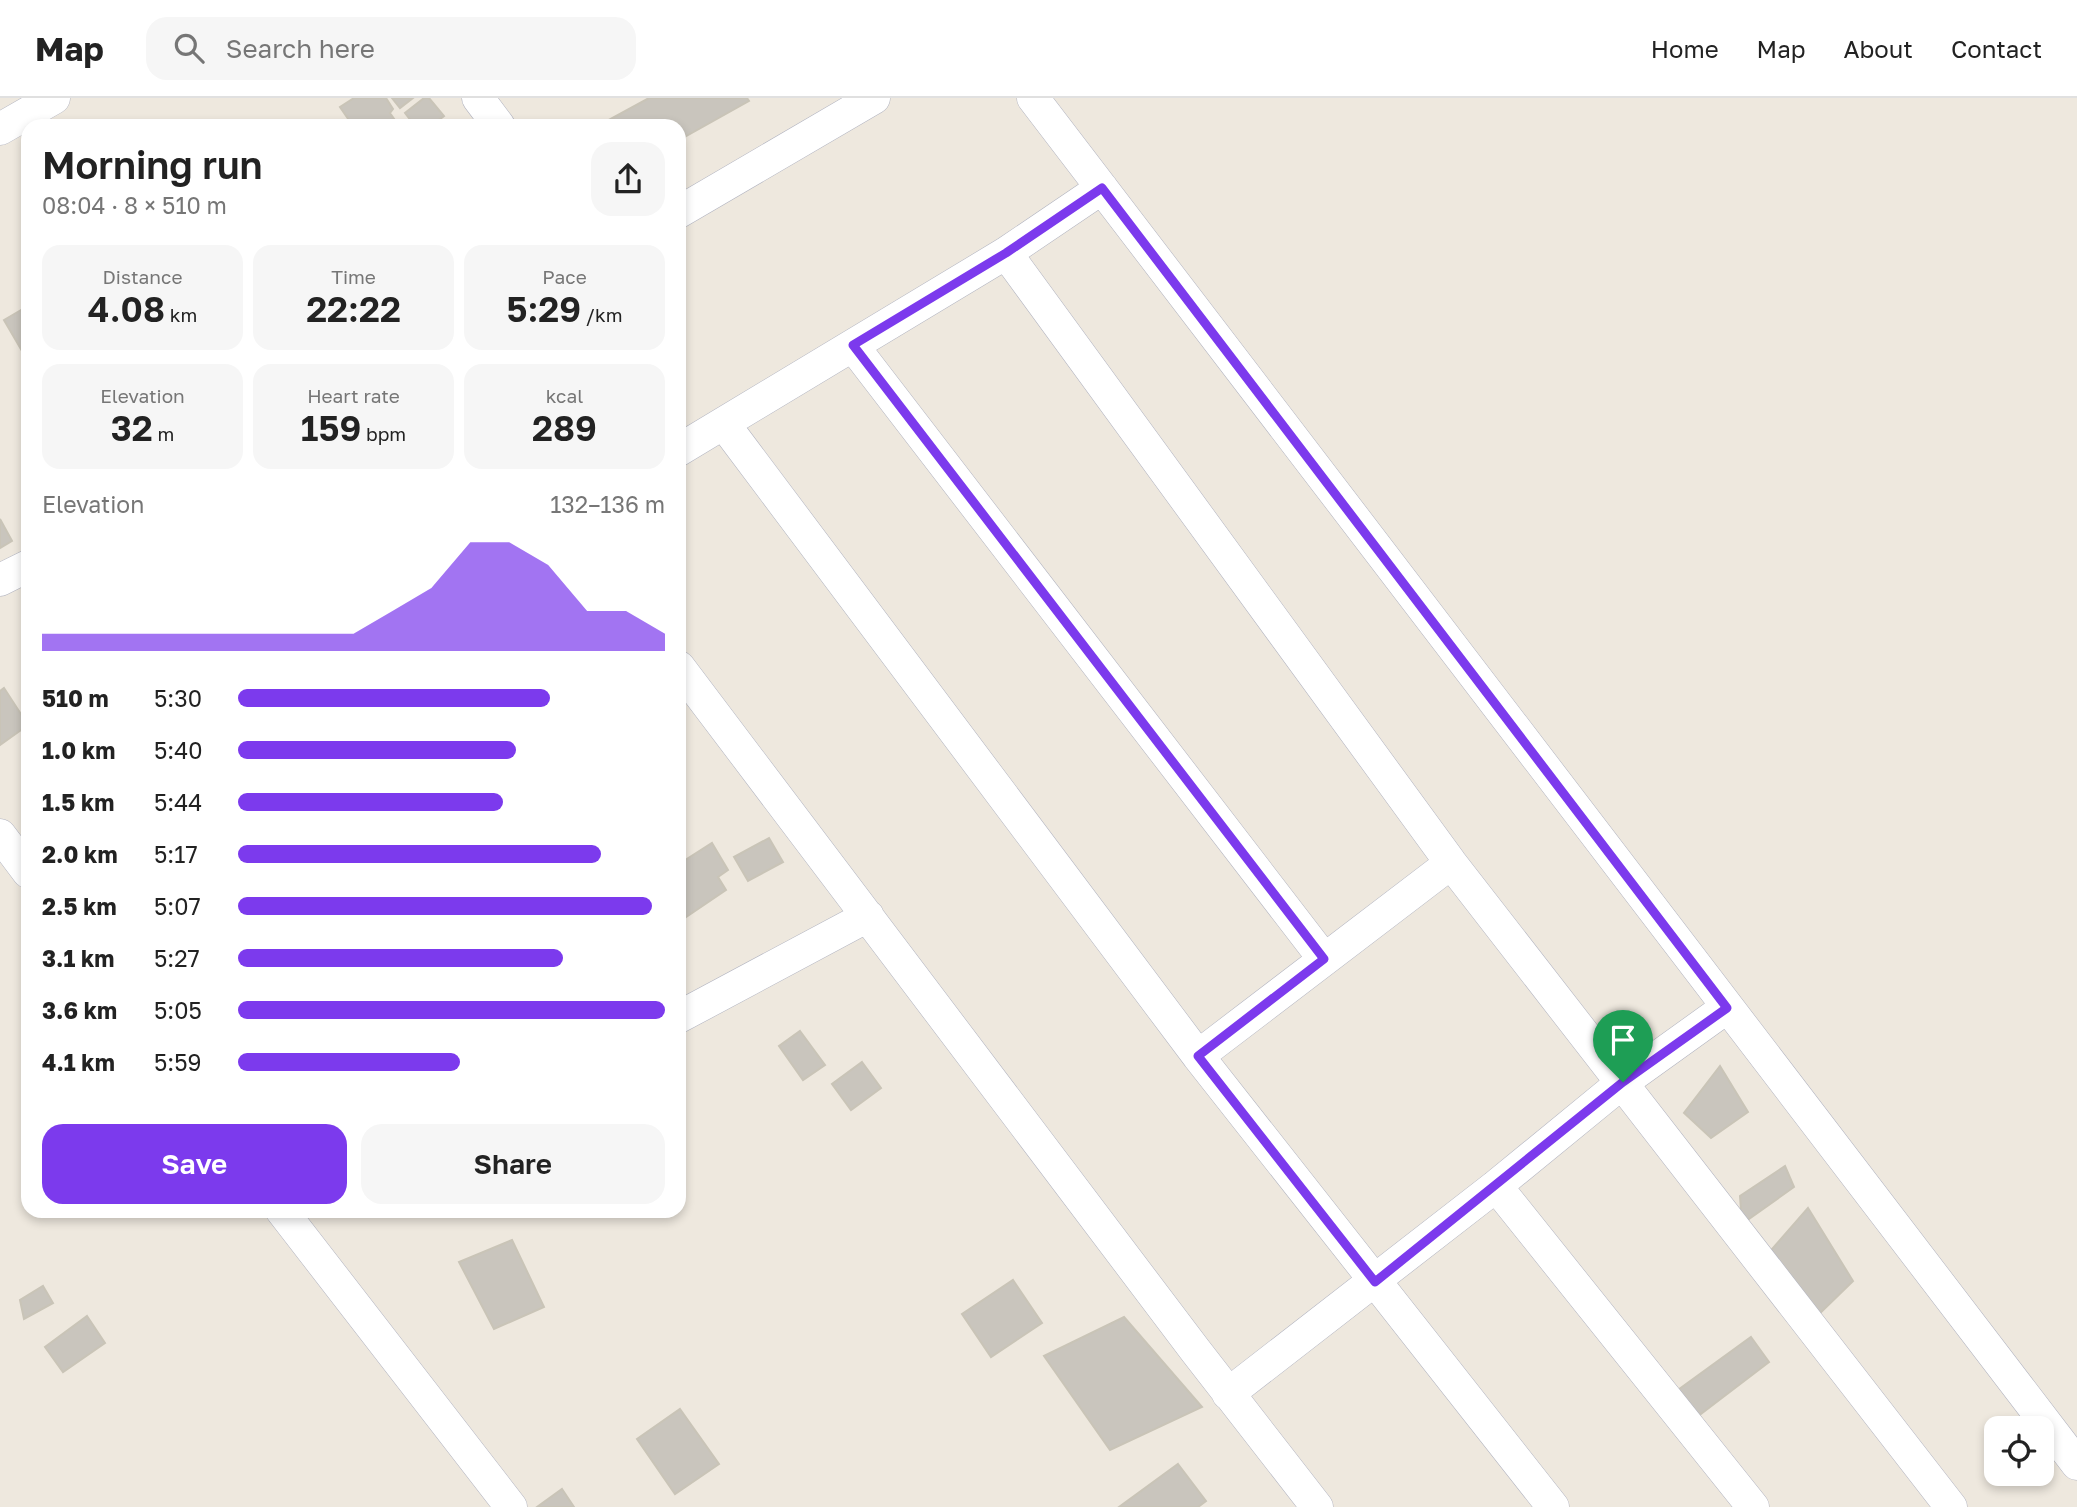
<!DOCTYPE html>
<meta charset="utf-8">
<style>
body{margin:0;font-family:"Golos Text",sans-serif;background:#f6f6f6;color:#222;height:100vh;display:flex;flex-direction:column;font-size:26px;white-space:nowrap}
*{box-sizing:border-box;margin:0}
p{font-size:23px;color:#767676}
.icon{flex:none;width:38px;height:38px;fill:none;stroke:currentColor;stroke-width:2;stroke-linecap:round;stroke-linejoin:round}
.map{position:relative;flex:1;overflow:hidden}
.details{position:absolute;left:21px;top:21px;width:665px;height:1099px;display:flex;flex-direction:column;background:#fff;border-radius:21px;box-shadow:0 4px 10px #0003}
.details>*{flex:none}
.fabs{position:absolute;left:1984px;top:1318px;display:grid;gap:14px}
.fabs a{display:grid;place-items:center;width:70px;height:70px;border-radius:14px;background:#fff;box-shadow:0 4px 10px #0003;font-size:35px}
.pin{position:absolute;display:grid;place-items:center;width:60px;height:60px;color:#fff;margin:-72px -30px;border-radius:50% 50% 50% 0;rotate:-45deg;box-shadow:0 0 7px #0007}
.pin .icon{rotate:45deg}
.round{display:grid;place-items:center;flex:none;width:74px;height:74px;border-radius:21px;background:#f6f6f6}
.headline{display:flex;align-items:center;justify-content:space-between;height:119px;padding:0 21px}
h1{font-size:38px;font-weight:600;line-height:52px}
.metrics{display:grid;grid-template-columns:repeat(3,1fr);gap:10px;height:119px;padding:7px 21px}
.metrics div{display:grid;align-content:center;border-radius:18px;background:#f6f6f6;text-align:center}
.metrics b{font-size:35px;font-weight:600}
.metrics small{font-size:19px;font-weight:400}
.metrics p{font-size:19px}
.chart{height:196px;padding:14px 21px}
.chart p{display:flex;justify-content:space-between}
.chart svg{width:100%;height:126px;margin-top:7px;fill:#7c3aed;opacity:.7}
.primary-button{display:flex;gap:14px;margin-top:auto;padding:14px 21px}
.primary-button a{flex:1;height:80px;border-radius:21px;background:#7c3aed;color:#fff;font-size:28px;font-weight:600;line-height:80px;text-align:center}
.primary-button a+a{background:#f6f6f6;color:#222}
ul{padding:0 21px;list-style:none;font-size:23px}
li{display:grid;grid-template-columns:112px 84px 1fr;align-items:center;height:52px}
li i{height:18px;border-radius:9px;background:#7c3aed}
header{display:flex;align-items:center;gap:42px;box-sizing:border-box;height:98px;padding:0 35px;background:#fff;border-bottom:2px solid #e0e0e0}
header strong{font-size:33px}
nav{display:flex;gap:38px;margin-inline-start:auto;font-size:24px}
.search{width:490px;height:63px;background:#f6f6f6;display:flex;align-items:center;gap:18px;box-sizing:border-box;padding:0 24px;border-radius:21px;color:#767676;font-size:26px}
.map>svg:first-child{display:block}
.building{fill:#c9c5bd;stroke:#c9c4b7;stroke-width:2}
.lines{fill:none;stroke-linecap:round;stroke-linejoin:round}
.minor-casing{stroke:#b2b4c0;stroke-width:33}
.minor{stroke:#fff;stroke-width:32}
.route-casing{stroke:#fff;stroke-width:14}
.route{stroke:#7c3aed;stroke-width:9}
</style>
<header>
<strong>Map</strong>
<div class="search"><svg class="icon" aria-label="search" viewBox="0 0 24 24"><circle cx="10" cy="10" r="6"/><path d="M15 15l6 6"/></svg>Search here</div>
<nav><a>Home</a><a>Map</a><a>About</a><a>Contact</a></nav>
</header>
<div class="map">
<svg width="2077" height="1409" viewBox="0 0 2077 1409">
<rect width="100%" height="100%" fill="#eee8de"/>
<!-- building -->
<path class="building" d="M 354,0 L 386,0 L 393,11 L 390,15 L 399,28 L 353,28 L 340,9 Z
M 392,0 L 413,0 L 400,10 Z
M 424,0 L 429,0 L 444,18 L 431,28 L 415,28 L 405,15 Z
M 649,0 L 747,0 L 749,3 L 679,42 L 679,28 L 610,28 L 607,23 Z
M 28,208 L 28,256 L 25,258 L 4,222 Z
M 0,421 L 12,443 L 0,450 Z
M 4,590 L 28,627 L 0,647 L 0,593 Z
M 769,740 L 783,764 L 748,783 L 734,759 Z
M 712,745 L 728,772 L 718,779 L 726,792 L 683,821 L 679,815 L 679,766 Z
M 800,933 L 825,967 L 803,982 L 779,948 Z
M 862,964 L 881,990 L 851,1012 L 832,986 Z
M 1720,968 L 1748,1014 L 1711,1040 L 1684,1015 Z
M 1785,1068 L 1794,1089 L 1742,1126 L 1740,1098 Z
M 1808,1110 L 1853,1183 L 1815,1220 L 1765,1159 Z
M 512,1142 L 544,1209 L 494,1231 L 459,1164 Z
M 1013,1182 L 1042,1225 L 991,1259 L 962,1216 Z
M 43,1188 L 53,1205 L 24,1221 L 20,1202 Z
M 87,1218 L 105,1245 L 63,1274 L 45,1249 Z
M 1124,1219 L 1202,1309 L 1110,1352 L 1044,1258 Z
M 1751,1239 L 1769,1264 L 1689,1325 L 1671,1297 Z
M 680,1311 L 719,1366 L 675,1396 L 637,1341 Z
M 1178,1366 L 1206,1403 L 1198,1409 L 1119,1409 Z
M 562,1391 L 574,1409 L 537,1409 Z"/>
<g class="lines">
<!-- minor casing -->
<g class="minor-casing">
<path id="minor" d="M 478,0 L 499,28
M 1033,0 L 2077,1366
M 0,31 L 54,0
M 679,114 L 874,0
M 1006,155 L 1451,765 L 1951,1409
M 853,248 L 1324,861
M 724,326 L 1198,958 L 1553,1409
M 679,352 L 1006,155 L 1102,90
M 0,482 L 28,468
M 679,569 L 1195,1252 L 1317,1409
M 0,737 L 28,774
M 679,919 L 868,818
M 1198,958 L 1451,765
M 1496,1088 L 1753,1409
M 282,1113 L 511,1409
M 1228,1296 L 1496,1088 L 1623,984 L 1726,910"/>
</g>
<!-- minor -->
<use href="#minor" class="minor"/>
</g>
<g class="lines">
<!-- route casing -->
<g class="route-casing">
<path id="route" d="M 1102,90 L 1727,910 L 1623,984 L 1375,1184 L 1198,958 L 1324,861 L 853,247 L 1006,155 Z"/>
</g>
<!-- route -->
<use href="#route" class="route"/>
</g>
</svg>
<div class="fabs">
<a><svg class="icon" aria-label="locate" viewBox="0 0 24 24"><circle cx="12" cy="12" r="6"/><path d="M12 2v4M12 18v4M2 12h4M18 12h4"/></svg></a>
</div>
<div class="pin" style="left:1623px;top:984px;background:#1e9e55"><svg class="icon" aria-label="arrive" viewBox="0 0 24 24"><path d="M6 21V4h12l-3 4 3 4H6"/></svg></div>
<section class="details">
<div class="headline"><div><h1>Morning run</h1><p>08:04 · 8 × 510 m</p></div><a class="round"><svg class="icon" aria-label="share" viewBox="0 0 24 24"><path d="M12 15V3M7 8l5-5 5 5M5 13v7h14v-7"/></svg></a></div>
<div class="metrics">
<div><p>Distance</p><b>4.08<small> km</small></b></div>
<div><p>Time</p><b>22:22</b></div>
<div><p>Pace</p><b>5:29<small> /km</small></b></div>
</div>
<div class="metrics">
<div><p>Elevation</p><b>32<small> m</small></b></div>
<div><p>Heart rate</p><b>159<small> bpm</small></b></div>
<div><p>kcal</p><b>289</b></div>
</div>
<div class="chart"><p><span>Elevation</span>132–136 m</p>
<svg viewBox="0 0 160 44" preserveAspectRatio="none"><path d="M0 44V38L10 38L20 38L30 38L40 38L50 38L60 38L70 38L80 38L90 30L100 22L110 6L120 6L130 14L140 30L150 30L160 38V44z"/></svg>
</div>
<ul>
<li><b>510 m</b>5:30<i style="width:73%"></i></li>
<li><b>1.0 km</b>5:40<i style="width:65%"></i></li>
<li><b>1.5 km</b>5:44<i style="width:62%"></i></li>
<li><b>2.0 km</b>5:17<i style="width:85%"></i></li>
<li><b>2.5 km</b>5:07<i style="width:97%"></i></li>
<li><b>3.1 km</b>5:27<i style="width:76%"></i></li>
<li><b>3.6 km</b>5:05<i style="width:100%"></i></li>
<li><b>4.1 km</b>5:59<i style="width:52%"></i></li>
</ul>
<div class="primary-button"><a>Save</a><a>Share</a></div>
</section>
</div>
